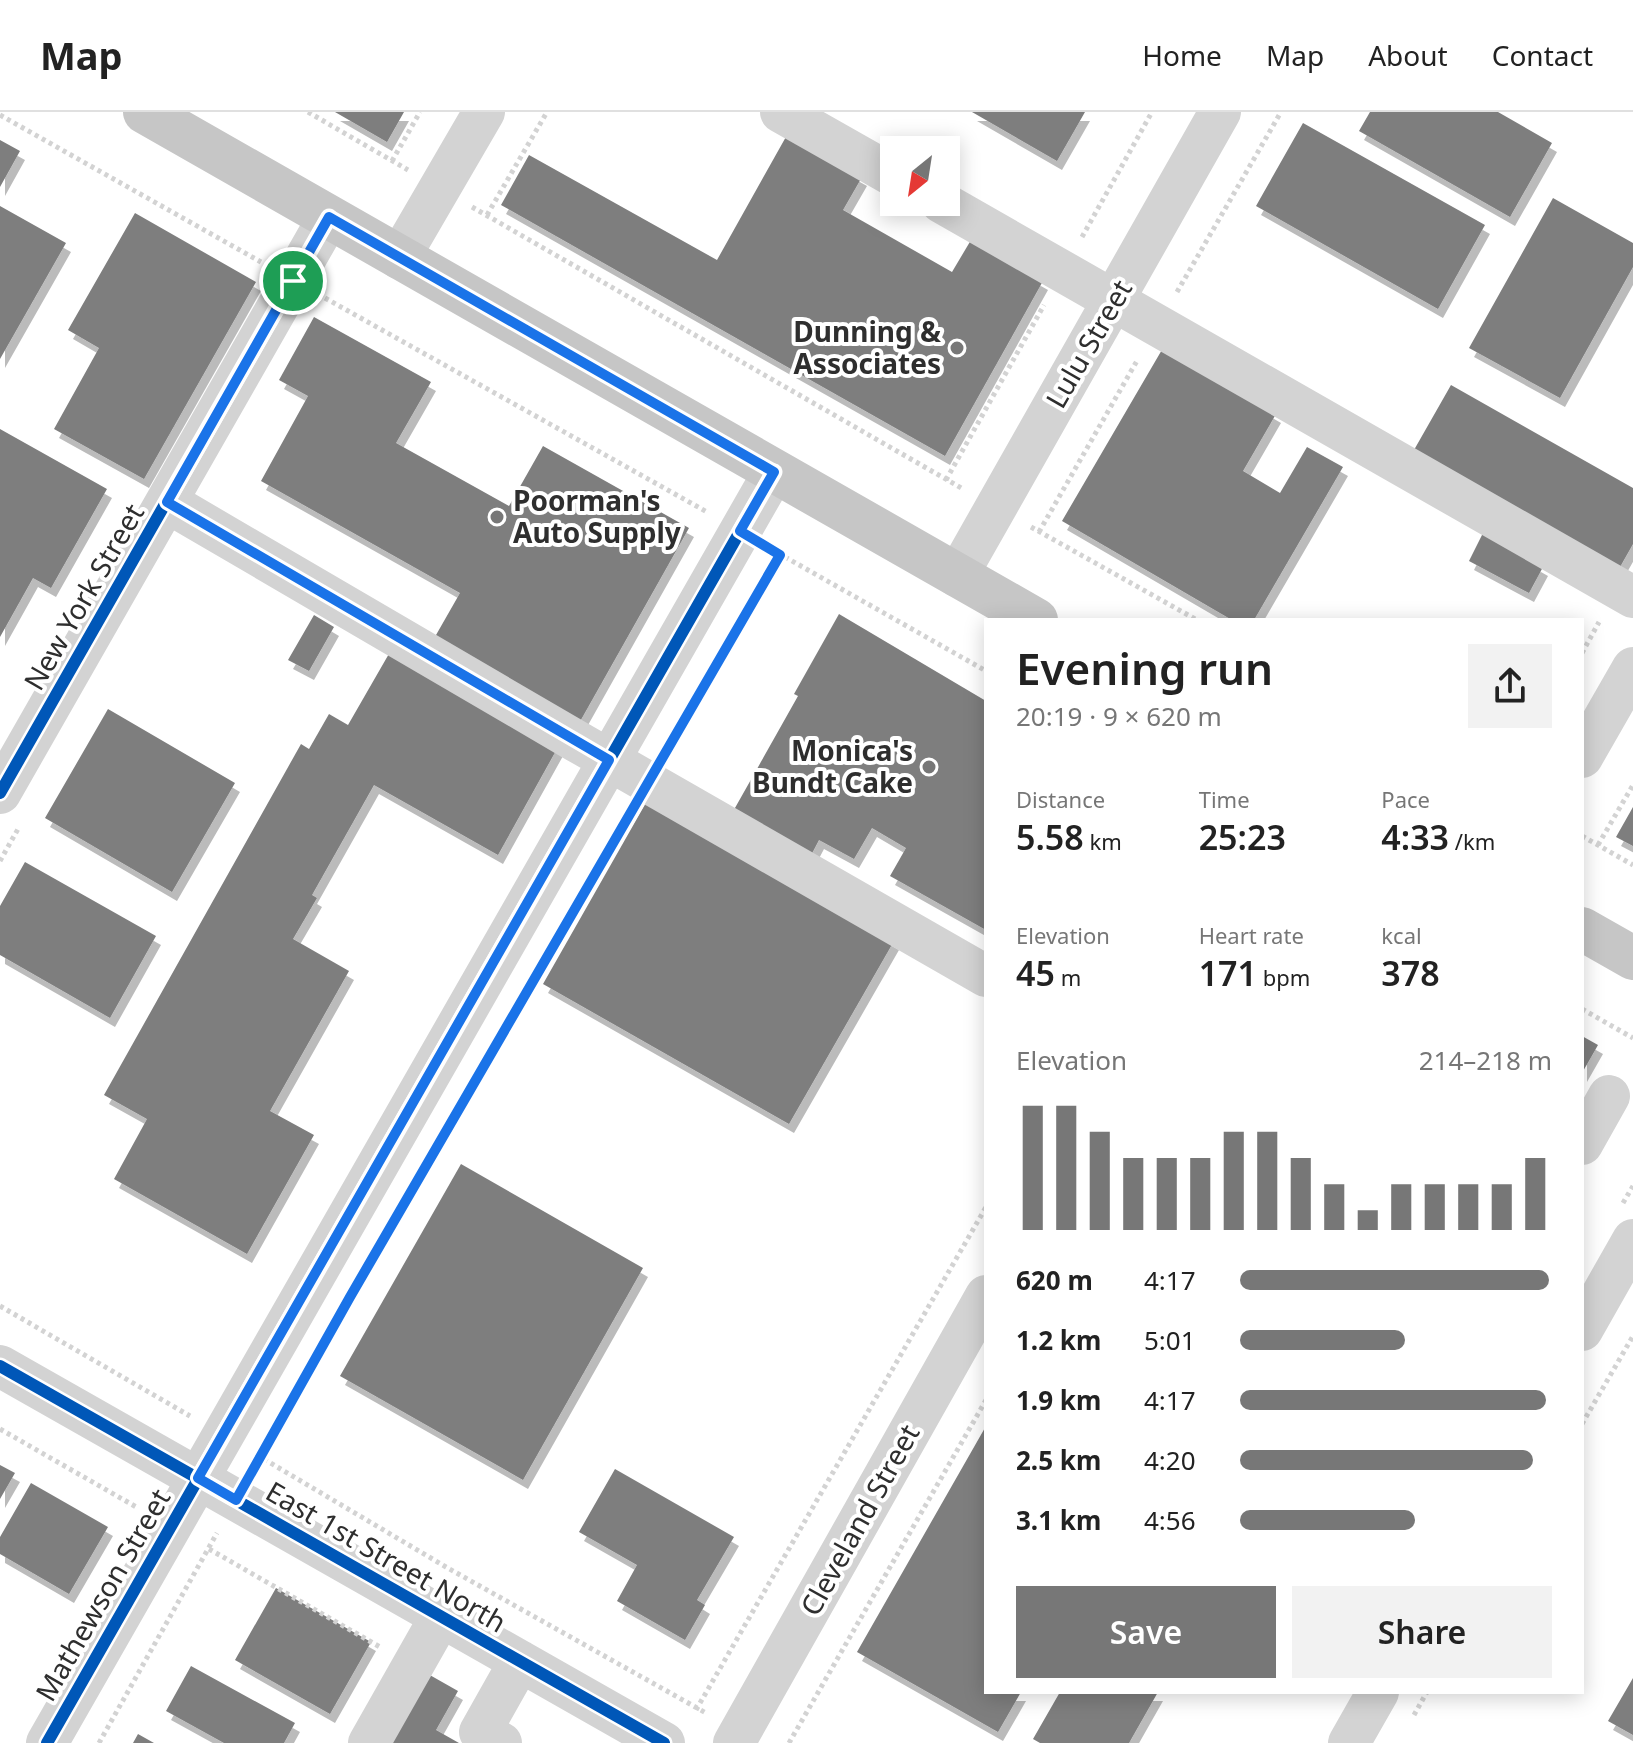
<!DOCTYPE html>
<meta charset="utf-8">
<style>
body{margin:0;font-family:"Noto Sans",sans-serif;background:#f2f2f2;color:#222;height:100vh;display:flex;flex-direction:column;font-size:30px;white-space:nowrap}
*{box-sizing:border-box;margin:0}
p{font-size:26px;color:#767676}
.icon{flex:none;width:44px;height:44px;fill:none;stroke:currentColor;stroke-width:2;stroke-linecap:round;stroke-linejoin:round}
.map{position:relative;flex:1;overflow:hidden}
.side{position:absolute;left:984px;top:506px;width:600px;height:1076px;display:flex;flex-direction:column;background:#fff;border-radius:0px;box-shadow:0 4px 20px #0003}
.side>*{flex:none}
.needle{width:52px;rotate:210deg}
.buttons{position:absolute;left:880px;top:24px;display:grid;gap:16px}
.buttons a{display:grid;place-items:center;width:80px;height:80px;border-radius:0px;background:#fff;box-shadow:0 4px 20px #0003;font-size:40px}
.pin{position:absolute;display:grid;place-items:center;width:68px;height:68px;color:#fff;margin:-34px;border:4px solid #fff;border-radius:50%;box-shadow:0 2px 8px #0007}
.round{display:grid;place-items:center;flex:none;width:84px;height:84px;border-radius:0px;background:#f2f2f2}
.headline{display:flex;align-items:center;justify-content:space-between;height:136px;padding:0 32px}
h1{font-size:44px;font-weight:600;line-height:60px}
.metrics{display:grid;grid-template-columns:repeat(3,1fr);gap:12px;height:136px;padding:8px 32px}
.metrics div{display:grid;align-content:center}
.metrics b{font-size:34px;font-weight:600}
.metrics small{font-size:22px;font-weight:400}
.metrics p{font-size:22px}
.chart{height:224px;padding:16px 32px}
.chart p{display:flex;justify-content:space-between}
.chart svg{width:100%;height:144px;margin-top:8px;stroke:#777;stroke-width:6}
.button{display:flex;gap:16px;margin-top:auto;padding:16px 32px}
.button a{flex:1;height:92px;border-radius:0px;background:#777;color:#fff;font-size:32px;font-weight:600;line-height:92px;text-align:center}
.button a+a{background:#f2f2f2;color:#222}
ul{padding:0 32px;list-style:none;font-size:26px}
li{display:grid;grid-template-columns:128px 96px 1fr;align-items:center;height:60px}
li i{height:20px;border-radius:10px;background:#777}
header{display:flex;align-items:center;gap:48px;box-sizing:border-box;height:112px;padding:0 40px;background:#fff;border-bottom:2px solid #e0e0e0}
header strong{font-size:38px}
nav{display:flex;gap:44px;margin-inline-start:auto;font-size:28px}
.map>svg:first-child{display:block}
.building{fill:#7e7e7e;filter:url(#shadow)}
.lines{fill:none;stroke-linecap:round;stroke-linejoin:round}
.path{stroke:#d3d3d3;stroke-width:5;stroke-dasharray:4 4;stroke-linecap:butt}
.minor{stroke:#d3d3d3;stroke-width:42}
.major{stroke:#c6c6c6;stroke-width:44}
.cycleway-casing{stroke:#fff;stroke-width:17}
.cycleway{stroke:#0057b8;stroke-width:12}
.route-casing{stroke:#fff;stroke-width:16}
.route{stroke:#1a73e8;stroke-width:10}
.poi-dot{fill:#777;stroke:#fff;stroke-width:3}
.labels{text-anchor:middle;stroke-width:8;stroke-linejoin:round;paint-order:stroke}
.poi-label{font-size:28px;font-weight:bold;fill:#2e2e2e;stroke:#fff;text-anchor:end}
.street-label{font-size:28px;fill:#2e2e2e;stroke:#fff}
</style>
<header>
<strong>Map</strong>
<nav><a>Home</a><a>Map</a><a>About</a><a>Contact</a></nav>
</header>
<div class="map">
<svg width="1633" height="1631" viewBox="0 0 1633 1631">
<defs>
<filter id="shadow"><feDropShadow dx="5" dy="9" stdDeviation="0" flood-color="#0004"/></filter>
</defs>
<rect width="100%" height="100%" fill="#fff"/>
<!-- building -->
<path class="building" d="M 335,0 L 404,0 L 387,30 Z
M 972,0 L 1085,0 L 1057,49 Z
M 1370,0 L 1498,0 L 1552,31 L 1510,105 L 1359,19 Z
M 1303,11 L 1485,113 L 1438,197 L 1256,94 Z
M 787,23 L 862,65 L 843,98 L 952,160 L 971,128 L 1043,169 L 945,344 L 501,93 L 529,43 L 717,148 Z
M 0,28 L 20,39 L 0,75 Z
M 1553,86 L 1633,131 L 1633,155 L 1560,286 L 1469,236 Z
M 0,94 L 66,131 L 0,247 Z
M 135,101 L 256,170 L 144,367 L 54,317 L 99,236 L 68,218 Z
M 314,205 L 431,270 L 396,331 L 509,394 L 543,334 L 689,416 L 578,613 L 432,530 L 460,481 L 261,369 L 308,284 L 279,268 Z
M 1163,236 L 1276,302 L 1243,359 L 1280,381 L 1307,335 L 1343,355 L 1254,508 L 1232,508 L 1062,409 Z
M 1451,273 L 1633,376 L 1633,432 L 1616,462 L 1410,345 Z
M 0,317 L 107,377 L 51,476 L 33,466 L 0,525 Z
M 1483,421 L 1543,455 L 1529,481 L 1469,449 Z
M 839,502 L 986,589 L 986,818 L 890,764 L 906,736 L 872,716 L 854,747 L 819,728 L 809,747 L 731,703 L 798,584 L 794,582 Z
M 314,503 L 334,515 L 309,559 L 288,548 Z
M 390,540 L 558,635 L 498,743 L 374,673 L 312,783 L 317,786 L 293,827 L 349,859 L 270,999 L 314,1023 L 247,1142 L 114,1067 L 147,1007 L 104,983 L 301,632 L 309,637 L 329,602 L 348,613 Z
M 108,597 L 235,671 L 172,780 L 45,706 Z
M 647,689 L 894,829 L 789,1012 L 543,872 Z
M 1633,695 L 1633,734 L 1616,725 Z
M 25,750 L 156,824 L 110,906 L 0,843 L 0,794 Z
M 1582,924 L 1598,933 L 1582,961 Z
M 461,1052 L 643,1156 L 523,1368 L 340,1264 Z
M 986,1314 L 986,1580 L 1021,1580 L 998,1620 L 857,1540 Z
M 0,1353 L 15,1361 L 0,1387 Z
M 615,1357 L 734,1425 L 697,1488 L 705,1493 L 685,1528 L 617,1489 L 637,1453 L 579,1420 Z
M 31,1371 L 108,1415 L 69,1482 L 0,1442 L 0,1425 Z
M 276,1476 L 371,1530 L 330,1602 L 235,1548 Z
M 191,1554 L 295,1611 L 284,1631 L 224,1631 L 166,1599 Z
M 428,1562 L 458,1579 L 436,1618 L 459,1631 L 388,1631 Z
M 1633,1566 L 1633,1623 L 1608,1609 Z
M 1060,1580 L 1158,1580 L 1129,1631 L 1040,1631 L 1033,1627 Z
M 138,1622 L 154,1631 L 133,1631 Z"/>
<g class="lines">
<!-- path -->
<path class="path" d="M 308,0 L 408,58
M 0,3 L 261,150
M 392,49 L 420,0
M 472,95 L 963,377
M 487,103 L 547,0
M 1082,125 L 1152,0
M 1177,180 L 1281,0
M 325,186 L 707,400
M 946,368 L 1044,193
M 1031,415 L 1197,508
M 1039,420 L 1138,247
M 771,437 L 986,559
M 1582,541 L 1599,510
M 667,639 L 780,443
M 1582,724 L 1633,753
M 1598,733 L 1633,673
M 0,749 L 18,717
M 1582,897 L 1633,926
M 462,992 L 629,703
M 1623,1091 L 1633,1074
M 0,1194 L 190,1304
M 1582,1312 L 1633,1224
M 0,1317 L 138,1396
M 257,1343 L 446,1455 L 706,1601
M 209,1437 L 380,1535
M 696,1598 L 986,1095
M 1414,1603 L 1427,1580
M 99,1631 L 217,1421
M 789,1631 L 986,1288"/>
<!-- minor -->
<path class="minor" d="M 781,0 L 894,64
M 941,90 L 1633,485
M 399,146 L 484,0
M 167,390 L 576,629 L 986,864
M 957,464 L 1220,0
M 1582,645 L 1633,556
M 0,681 L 329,105
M 1582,1032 L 1609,984
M 1582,1218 L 1633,1128
M 0,1254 L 664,1631
M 47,1631 L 774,360
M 369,1631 L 441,1504
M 501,1631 L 480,1620 L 520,1549
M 734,1631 L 986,1184
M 1349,1631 L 1378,1580"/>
<!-- major -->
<path class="major" d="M 145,0 L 1036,508
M 1582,817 L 1633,846"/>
<!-- cycleway casing -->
<g class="cycleway-casing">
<path id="cycleway" d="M 0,681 L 329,105
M 0,1254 L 664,1631
M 47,1631 L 774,360"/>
</g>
<!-- cycleway -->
<use href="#cycleway" class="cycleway"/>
</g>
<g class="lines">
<!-- route casing -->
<g class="route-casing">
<path id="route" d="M 329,105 L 774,360 L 740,419 L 780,443 L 350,1185 L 236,1388 L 198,1366 L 609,648 L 167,390 Z"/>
</g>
<!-- route -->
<use href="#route" class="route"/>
</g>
<!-- markers -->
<g class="poi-dot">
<circle cx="957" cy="236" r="8"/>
<circle cx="497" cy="405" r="8"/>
<circle cx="929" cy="655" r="8"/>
</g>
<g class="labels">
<!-- poi labels -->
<g class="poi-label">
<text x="941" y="230">Dunning &amp;<tspan x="941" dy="32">Associates</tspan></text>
<text x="513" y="399" text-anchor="start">Poorman's<tspan x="513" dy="32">Auto Supply</tspan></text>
<text x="913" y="649">Monica's<tspan x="913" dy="32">Bundt Cake</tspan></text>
</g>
<!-- street labels -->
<g class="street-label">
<text transform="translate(1089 232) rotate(-60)" y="10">Lulu Street</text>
<text transform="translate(84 485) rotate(-60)" y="10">New York Street</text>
<text transform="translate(860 1408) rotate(-61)" y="10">Cleveland Street</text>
<text transform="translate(386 1445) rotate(30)" y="10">East 1st Street North</text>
<text transform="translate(103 1483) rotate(-60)" y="10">Mathewson Street</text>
</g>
</g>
</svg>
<div class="buttons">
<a><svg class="needle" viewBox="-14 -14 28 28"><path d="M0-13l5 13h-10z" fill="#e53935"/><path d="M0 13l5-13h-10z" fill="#767676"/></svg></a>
</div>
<div class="pin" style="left:293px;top:169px;background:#1e9e55"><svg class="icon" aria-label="arrive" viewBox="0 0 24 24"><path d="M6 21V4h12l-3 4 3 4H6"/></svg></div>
<section class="side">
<div class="headline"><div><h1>Evening run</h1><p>20:19 · 9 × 620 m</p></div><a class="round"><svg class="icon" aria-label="share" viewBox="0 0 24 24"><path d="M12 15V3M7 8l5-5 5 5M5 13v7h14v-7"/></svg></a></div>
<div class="metrics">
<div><p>Distance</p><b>5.58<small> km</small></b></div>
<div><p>Time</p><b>25:23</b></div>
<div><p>Pace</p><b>4:33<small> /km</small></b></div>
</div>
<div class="metrics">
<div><p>Elevation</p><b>45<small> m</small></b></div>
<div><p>Heart rate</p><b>171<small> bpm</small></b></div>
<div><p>kcal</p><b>378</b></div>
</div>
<div class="chart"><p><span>Elevation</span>214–218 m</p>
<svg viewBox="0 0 160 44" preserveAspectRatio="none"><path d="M5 44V6M15 44V6M25 44V14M35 44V22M45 44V22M55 44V22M65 44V14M75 44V14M85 44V22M95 44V30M105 44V38M115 44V30M125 44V30M135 44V30M145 44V30M155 44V22"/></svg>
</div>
<ul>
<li><b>620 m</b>4:17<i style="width:99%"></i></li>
<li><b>1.2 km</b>5:01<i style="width:53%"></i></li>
<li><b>1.9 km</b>4:17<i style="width:98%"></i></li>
<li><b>2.5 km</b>4:20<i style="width:94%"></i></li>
<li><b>3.1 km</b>4:56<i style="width:56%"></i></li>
</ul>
<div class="button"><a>Save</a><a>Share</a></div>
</section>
</div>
